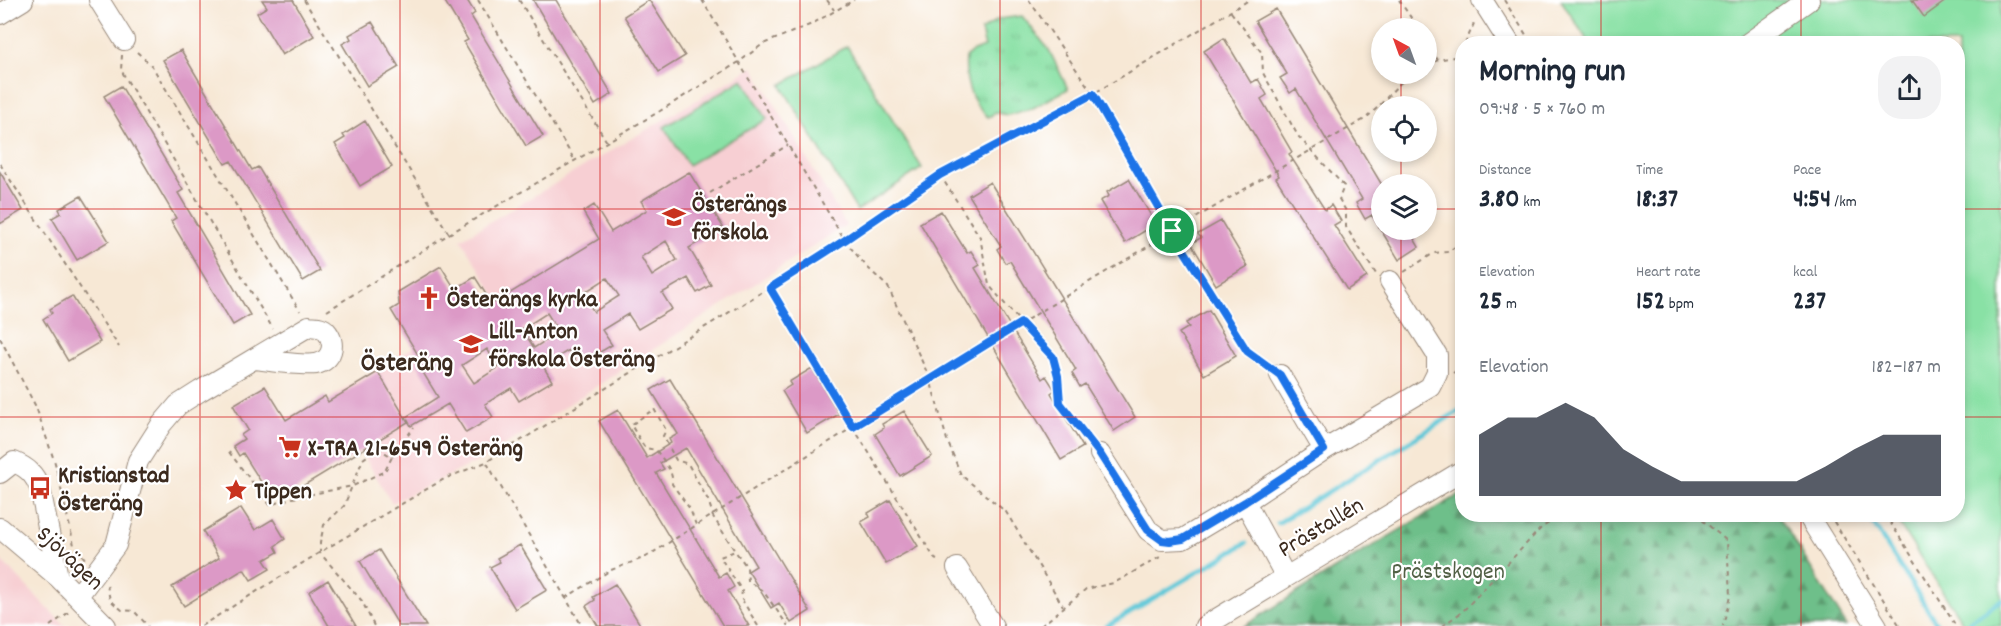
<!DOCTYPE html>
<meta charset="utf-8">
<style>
body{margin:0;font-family:Dekko,sans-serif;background:#f2f2f3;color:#1f2937;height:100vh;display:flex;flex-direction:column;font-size:22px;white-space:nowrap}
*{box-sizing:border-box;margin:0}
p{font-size:20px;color:#747a83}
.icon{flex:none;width:33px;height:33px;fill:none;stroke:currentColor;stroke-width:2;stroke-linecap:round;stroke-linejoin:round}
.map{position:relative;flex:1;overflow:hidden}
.sheet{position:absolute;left:1455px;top:36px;width:510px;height:486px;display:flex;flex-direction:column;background:#fff;border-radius:24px;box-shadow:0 3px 9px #0003}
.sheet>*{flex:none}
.needle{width:39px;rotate:319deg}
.fabs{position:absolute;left:1371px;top:18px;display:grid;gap:12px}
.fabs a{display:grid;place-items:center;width:66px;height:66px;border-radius:50%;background:#fff;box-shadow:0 3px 9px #0003;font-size:30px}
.pin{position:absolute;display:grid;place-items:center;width:51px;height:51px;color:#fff;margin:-26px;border:3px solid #fff;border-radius:50%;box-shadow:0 2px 6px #0007}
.round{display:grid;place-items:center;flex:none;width:63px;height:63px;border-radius:24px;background:#f2f2f3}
.summary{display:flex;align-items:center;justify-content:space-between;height:102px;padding:0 24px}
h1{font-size:33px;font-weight:800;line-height:45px}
.metrics{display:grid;grid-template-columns:repeat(3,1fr);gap:9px;height:102px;padding:6px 24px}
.metrics div{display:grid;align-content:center}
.metrics b{font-size:26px;font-weight:800}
.metrics small{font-size:16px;font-weight:400}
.metrics p{font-size:16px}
.chart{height:168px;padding:12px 24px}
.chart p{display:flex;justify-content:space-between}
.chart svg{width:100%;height:108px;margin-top:6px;fill:#111827;opacity:.7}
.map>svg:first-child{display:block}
.built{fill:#f7cfd3}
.green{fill:#89e1a5;stroke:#628662;stroke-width:1.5}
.forest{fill:url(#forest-firs);stroke:#547454;stroke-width:1.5}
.park{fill:url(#park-tufts);stroke:#628662;stroke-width:1.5}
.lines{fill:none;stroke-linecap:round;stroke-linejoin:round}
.stream{stroke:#5ec8d8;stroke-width:4.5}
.building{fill:#dc99c6;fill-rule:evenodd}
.minor-casing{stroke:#99897a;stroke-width:22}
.path{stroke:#99897a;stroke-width:2;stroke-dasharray:4.5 4.5;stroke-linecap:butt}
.minor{stroke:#fff;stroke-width:20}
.route-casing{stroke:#fff;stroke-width:12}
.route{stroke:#1a73e8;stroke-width:8}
.grid{fill:none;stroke:#d62828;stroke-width:1.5;stroke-opacity:0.55}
.labels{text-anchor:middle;stroke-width:4.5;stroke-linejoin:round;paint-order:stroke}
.poi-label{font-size:24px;font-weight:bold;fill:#3b2a1e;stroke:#fff;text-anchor:start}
.street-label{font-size:24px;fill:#3b2a1e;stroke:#fff}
.park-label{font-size:24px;fill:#526146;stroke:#fff}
.neighbourhood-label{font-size:26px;font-weight:bold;fill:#3b2a1e;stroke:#fff}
</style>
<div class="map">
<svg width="2001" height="626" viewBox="0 0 2001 626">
<defs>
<pattern id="forest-firs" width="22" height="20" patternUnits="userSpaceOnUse" patternTransform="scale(1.5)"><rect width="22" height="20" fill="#6ebf8a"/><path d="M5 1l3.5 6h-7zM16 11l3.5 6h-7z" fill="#5c9b70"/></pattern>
<pattern id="park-tufts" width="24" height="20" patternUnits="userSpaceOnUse" patternTransform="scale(1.5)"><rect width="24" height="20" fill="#89e1a5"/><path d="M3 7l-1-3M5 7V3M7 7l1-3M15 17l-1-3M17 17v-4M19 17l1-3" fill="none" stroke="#77c18e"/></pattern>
</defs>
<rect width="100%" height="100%" fill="#fff"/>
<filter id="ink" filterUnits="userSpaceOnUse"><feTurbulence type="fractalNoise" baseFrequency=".0167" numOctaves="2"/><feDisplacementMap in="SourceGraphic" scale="12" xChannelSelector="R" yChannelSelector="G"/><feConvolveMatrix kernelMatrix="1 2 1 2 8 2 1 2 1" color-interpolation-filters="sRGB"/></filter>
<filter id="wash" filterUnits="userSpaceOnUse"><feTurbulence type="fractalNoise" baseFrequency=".008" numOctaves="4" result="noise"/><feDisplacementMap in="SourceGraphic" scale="24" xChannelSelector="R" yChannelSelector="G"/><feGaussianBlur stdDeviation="1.35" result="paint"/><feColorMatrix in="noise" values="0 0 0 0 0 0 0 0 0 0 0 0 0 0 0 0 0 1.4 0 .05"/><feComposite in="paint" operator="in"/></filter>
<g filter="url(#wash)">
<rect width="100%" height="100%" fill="#f7e8d5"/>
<!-- built -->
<path class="built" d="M 753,67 L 846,225 L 487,457 L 392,503 L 329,398 L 496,297 L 461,239 Z
M 0,558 L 0,559 L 65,626 L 0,626 Z"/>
<!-- green -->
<path class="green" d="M 1561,0 L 2001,0 L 2001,626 L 1965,626 L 1893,515 L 1958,514 L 1958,44 L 1589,43 Z
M 847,46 L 922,168 L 857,211 L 781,85 Z
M 743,79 L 767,119 L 688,165 L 664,127 Z"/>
<!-- forest -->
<path class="forest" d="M 1462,493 L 1462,514 L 1778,515 L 1847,626 L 1244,626 L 1344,563 Z"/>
<!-- park -->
<path class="park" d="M 1022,16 L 1049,50 L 1068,89 L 1033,108 L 1008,115 L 996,113 L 988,117 C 970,103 964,79 966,57 L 971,52 L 985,47 L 981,31 L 999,19 Z"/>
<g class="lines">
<!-- stream -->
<path class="stream" d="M 1867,514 L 1938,626
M 1278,523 L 1462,409
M 1969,622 L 2001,600
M 1107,626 L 1246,543"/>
</g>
<g id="blocks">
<!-- building -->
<path class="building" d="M 262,0 L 293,0 L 314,36 L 282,55 L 257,13 L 267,7 Z
M 444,0 L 467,0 L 475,13 L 471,16 L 543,136 L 526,146 L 464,42 L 468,40 Z
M 533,0 L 556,0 L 612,94 L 595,105 Z
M 649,0 L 685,56 L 659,72 L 624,16 Z
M 1912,0 L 1947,0 L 1924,17 Z
M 1276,9 L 1382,185 L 1382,230 L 1409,230 L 1419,247 L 1399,260 L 1372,215 L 1365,219 L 1356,203 L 1362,199 L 1296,89 L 1290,93 L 1280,78 L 1287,74 L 1255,21 Z
M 372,22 L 399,67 L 367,86 L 342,44 L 351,39 L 349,35 Z
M 1224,38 L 1251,83 L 1258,79 L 1267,95 L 1261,99 L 1292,152 L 1289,154 L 1325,210 L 1331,205 L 1341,221 L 1334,225 L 1367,277 L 1347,290 L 1276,178 L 1279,176 L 1204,51 Z
M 181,50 L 252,170 L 258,167 L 320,271 L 303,281 L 231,161 L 225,164 L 163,60 Z
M 121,86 L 183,190 L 178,193 L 250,315 L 233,325 L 171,221 L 176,218 L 104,96 Z
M 365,121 L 392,167 L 360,186 L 335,144 L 345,138 L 343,135 Z
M 0,172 L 23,210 L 0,224 Z
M 689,172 L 723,227 L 689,248 L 711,285 L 697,293 L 688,278 L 662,293 L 672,309 L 638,329 L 628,314 L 602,330 L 612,345 L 578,365 L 569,350 L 543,366 L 552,381 L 519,401 L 511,388 L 485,404 L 493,417 L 466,433 L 448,404 L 411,426 L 406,417 L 438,397 L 416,361 L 420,358 L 391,310 L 399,305 L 398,292 L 441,266 L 455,289 L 475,277 L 492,304 L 599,239 L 583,212 L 594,205 L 611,232 L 647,210 L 641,201 ZM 666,241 L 677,260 L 652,276 L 641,257 ZM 607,278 L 619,296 L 594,312 L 582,294 ZM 547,313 L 559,332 L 534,348 L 522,329 ZM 487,349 L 499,367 L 474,383 L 462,365 Z
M 1129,179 L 1156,224 L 1125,243 L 1100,201 L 1109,196 L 1107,192 Z
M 990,182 L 1135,417 L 1114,431 L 1085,384 L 1080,387 L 1072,373 L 1076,370 L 1010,261 L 1005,263 L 997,249 L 1001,246 L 969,195 Z
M 81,196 L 109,241 L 77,260 L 52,218 L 61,213 L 59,209 Z
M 941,211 L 967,253 L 971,251 L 980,265 L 975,268 L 1042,379 L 1046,376 L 1055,390 L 1051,393 L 1083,447 L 1061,460 L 920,223 Z
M 1221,221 L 1248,266 L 1216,285 L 1191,243 L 1201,238 L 1198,234 Z
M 72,296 L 100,342 L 68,361 L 43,319 L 52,313 L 50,309 Z
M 1209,310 L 1236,356 L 1204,375 L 1179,333 L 1189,327 L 1186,323 Z
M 812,368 L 839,414 L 807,433 L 782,391 L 791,385 L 789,382 Z
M 378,372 L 408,422 L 288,495 L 285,490 L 271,498 L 243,453 L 239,456 L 233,446 L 244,439 L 241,435 L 248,430 L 233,405 L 265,386 L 286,420 L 325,396 L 328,402 Z
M 670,379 L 810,611 L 791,623 L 779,603 L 771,608 L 748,571 L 756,566 L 686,448 L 660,463 L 664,469 L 656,473 L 719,577 L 726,573 L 734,587 L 728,591 L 749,626 L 723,626 L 599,421 L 618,410 L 647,458 L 671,443 L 669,439 L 678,434 L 651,390 Z
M 904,411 L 932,456 L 900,476 L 875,434 L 884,428 L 882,424 Z
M 890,500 L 918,546 L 886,564 L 861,522 L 870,517 L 868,513 Z
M 241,508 L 255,530 L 273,519 L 285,539 L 275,546 L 278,552 L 264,560 L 270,569 L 251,580 L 244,569 L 184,606 L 172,587 L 219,558 L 203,531 Z
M 520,545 L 547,590 L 515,609 L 490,567 L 500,562 L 497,558 Z
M 379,550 L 426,626 L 399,626 L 360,561 Z
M 328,580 L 356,626 L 329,626 L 309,592 Z
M 615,584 L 641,626 L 598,626 L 586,606 L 595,600 L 593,597 Z"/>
</g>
</g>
<g filter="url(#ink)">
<use href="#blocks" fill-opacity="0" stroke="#99897a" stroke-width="1.5"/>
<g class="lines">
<!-- minor casing -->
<g class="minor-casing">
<path id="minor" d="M 99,0 L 124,40
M 1482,0 L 1510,44
M 0,14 L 23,0
M 1747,44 L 1809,0
M 1280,375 L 1324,450
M 1100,454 L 1148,530 L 1162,540 L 1183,539 L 1245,502 L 1324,450 L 1430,387 L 1437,373 L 1437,355 L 1390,281
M 0,473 L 14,462 C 28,468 34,474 40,488 L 58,577
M 1245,502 L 1286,577
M 1807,514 L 1877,626
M 0,528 L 58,577 L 106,626
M 957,568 L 993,626
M 78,596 L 116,545 L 138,461 L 161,425 L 178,405 L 200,391 L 309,326 C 315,327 322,326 326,331 C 337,343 332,361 316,364 C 301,366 272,361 255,359
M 1205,626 L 1462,471"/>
</g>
<!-- path -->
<path class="path" d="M 304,0 L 449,234
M 478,0 L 574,159
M 519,0 L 607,142
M 702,0 L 845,241 L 867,267 L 888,287 L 930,379 L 947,440 L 961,475 L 1006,512 L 1063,606
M 827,0 L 834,10
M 1029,0 L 1093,94 L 1172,231 L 1247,351 L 1268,366
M 1399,0 L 1418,28
M 1504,0 L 1532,44
M 1231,12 L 1262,53 L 1263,73 L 1298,136 L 1344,186 L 1339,199 L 1346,211 L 1346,227 L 1376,274
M 1426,42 L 1438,60
M 1465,44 L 1475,21
M 1462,48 L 1459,56 L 1462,62
M 137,52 L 152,66 L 300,311
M 122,55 L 121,70 L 273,329
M 1426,66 L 1438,60 L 1459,56
M 0,164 L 119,347
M 940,175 L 980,237 L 989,285 L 1021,323 L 1053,357 L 1058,376 L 1060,403 L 1089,440
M 710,193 L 788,145
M 1404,272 L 1434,253 L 1447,252 L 1462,243
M 770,288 L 853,427 L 935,559 L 941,562
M 327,311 L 449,234 L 660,111 L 739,62 L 763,44 L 812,24 L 854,0
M 0,338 L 36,407 L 55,463 L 74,545 L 86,560
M 1453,373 L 1462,367
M 229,452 L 270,505 L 292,498 L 353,486 L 385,471 L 392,457 L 378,448 L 363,459 L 344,506 L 324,525 L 320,543 L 320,553 L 362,601 L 374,626
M 392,457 L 414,427
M 487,463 L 582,626
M 1695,514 L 1727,541 L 1730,596 L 1723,626
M 1829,514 L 1900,626
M 1885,514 L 1956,626
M 712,515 L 735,551
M 696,525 L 690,509 L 672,484 C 674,471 663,460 656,450 L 645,448 L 631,425 L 654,409 L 666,430 L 663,436 L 676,460 L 688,464 L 708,500 L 713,515
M 107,585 L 110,600 L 122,610 L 134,611 L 148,626
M 565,598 L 611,570 L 646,557 C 882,408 1120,260 1363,120 C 1382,107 1393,86 1412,74
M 50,626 L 69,612
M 201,626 L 327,548 L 444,479 L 486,462 L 845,241 L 940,175 L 1093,94 L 1249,0
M 758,626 L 741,598 L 742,591 L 720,557 L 735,551 L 747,567 L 748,581 L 763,591 L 788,626
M 1041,626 L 1086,589 L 1114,583 L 1160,557
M 1442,626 L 1462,612 L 1542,527 L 1565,514"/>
<!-- minor -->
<use href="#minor" class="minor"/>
</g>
</g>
<g class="lines" filter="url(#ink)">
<!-- route casing -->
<g class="route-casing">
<path id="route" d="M 1093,94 L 1172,231 L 1247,351 L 1280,375 L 1324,450 L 1245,502 L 1183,539 L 1170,541 L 1162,540 L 1148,530 L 1100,454 L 1060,403 L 1058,376 L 1053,357 L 1021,323 L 853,427 L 770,288 L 845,240 L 940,175 Z"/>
</g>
<!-- route -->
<use href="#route" class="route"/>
</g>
<!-- grid -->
<path class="grid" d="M 200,0 L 200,626M 400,0 L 400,626M 600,0 L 600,626M 800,0 L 800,626M 1000,0 L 1000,626M 1201,0 L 1201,626M 1401,0 L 1401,28M 1601,0 L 1601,44M 1801,0 L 1801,44M 1401,74 L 1401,106M 1401,152 L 1401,184M 0,209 L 1382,209M 1426,209 L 1462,209M 1958,209 L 2001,209M 1401,230 L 1401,626M 0,417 L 1462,417M 1958,417 L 2001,417M 1601,514 L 1601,626M 1801,514 L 1801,626"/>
<!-- icons -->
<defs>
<g id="school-bare" transform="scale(1.8)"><path d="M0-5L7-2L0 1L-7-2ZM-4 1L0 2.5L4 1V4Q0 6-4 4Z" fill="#c8321e" stroke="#fff" stroke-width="2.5" paint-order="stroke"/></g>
<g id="church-bare" transform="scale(1.8)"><path d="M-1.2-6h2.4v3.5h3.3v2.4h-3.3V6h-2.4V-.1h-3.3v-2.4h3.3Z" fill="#c8321e" stroke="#fff" stroke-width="2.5" paint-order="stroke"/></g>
<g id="supermarket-bare" transform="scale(1.8)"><path d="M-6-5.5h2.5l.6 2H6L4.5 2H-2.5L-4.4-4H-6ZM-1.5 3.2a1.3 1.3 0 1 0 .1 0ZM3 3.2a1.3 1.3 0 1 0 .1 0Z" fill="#c8321e" stroke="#fff" stroke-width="2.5" paint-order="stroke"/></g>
<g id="bus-bare" transform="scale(1.8)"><path d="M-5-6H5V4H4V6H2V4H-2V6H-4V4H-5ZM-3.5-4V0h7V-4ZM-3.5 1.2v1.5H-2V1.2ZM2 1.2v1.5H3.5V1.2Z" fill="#c8321e" stroke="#fff" stroke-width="2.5" paint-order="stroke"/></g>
<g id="sight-bare" transform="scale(1.8)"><path d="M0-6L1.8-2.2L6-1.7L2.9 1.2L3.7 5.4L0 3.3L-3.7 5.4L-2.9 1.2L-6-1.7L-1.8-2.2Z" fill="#c8321e" stroke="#fff" stroke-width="2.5" paint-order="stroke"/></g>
</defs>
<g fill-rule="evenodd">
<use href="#school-bare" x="674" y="217"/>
<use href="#church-bare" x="429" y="298"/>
<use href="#school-bare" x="471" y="344"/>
<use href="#supermarket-bare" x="290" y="447"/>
<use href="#bus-bare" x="40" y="488"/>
<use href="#sight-bare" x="236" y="490"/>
</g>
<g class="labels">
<!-- poi labels -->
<g class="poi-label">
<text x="692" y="211">Österängs<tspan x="692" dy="28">förskola</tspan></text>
<text x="447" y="306">Österängs kyrka</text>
<text x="489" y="338">Lill-Anton<tspan x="489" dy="28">förskola Österäng</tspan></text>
<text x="308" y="455">X-TRA 21-6549 Österäng</text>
<text x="58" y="482">Kristianstad<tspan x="58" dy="28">Österäng</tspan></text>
<text x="254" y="498">Tippen</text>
</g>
<!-- street labels -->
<g class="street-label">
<text transform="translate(1320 526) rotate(-31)" y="8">Prästallén</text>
<text transform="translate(71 557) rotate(43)" y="8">Sjövägen</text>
</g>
<!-- park labels -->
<g class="park-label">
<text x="1448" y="578">Prästskogen</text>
</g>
<!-- neighbourhood labels -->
<g class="neighbourhood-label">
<text x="407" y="370">Österäng</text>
</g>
</g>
</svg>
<div class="fabs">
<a><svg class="needle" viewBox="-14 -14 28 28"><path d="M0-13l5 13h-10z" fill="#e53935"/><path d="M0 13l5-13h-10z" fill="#747a83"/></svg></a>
<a><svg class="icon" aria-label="locate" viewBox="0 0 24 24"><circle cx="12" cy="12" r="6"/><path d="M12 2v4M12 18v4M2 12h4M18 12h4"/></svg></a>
<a><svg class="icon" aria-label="layers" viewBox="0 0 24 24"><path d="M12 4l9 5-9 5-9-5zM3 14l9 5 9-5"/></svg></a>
</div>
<div class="pin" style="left:1172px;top:231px;background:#1e9e55"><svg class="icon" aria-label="arrive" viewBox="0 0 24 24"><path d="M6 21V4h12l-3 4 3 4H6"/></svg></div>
<section class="sheet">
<div class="summary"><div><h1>Morning run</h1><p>09:48 · 5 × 760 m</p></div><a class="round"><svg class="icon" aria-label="share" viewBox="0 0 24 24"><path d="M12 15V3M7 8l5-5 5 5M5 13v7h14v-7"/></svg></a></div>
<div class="metrics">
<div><p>Distance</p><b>3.80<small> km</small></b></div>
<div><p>Time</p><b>18:37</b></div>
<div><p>Pace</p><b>4:54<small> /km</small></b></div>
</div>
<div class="metrics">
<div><p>Elevation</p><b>25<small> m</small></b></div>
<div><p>Heart rate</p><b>152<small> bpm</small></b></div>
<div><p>kcal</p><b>237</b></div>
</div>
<div class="chart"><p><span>Elevation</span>182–187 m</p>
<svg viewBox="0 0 160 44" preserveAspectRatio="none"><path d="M0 44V19L10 12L20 12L30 6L40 12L50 25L60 32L70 38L80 38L90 38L100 38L110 38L120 32L130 25L140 19L150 19L160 19V44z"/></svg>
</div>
</section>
</div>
